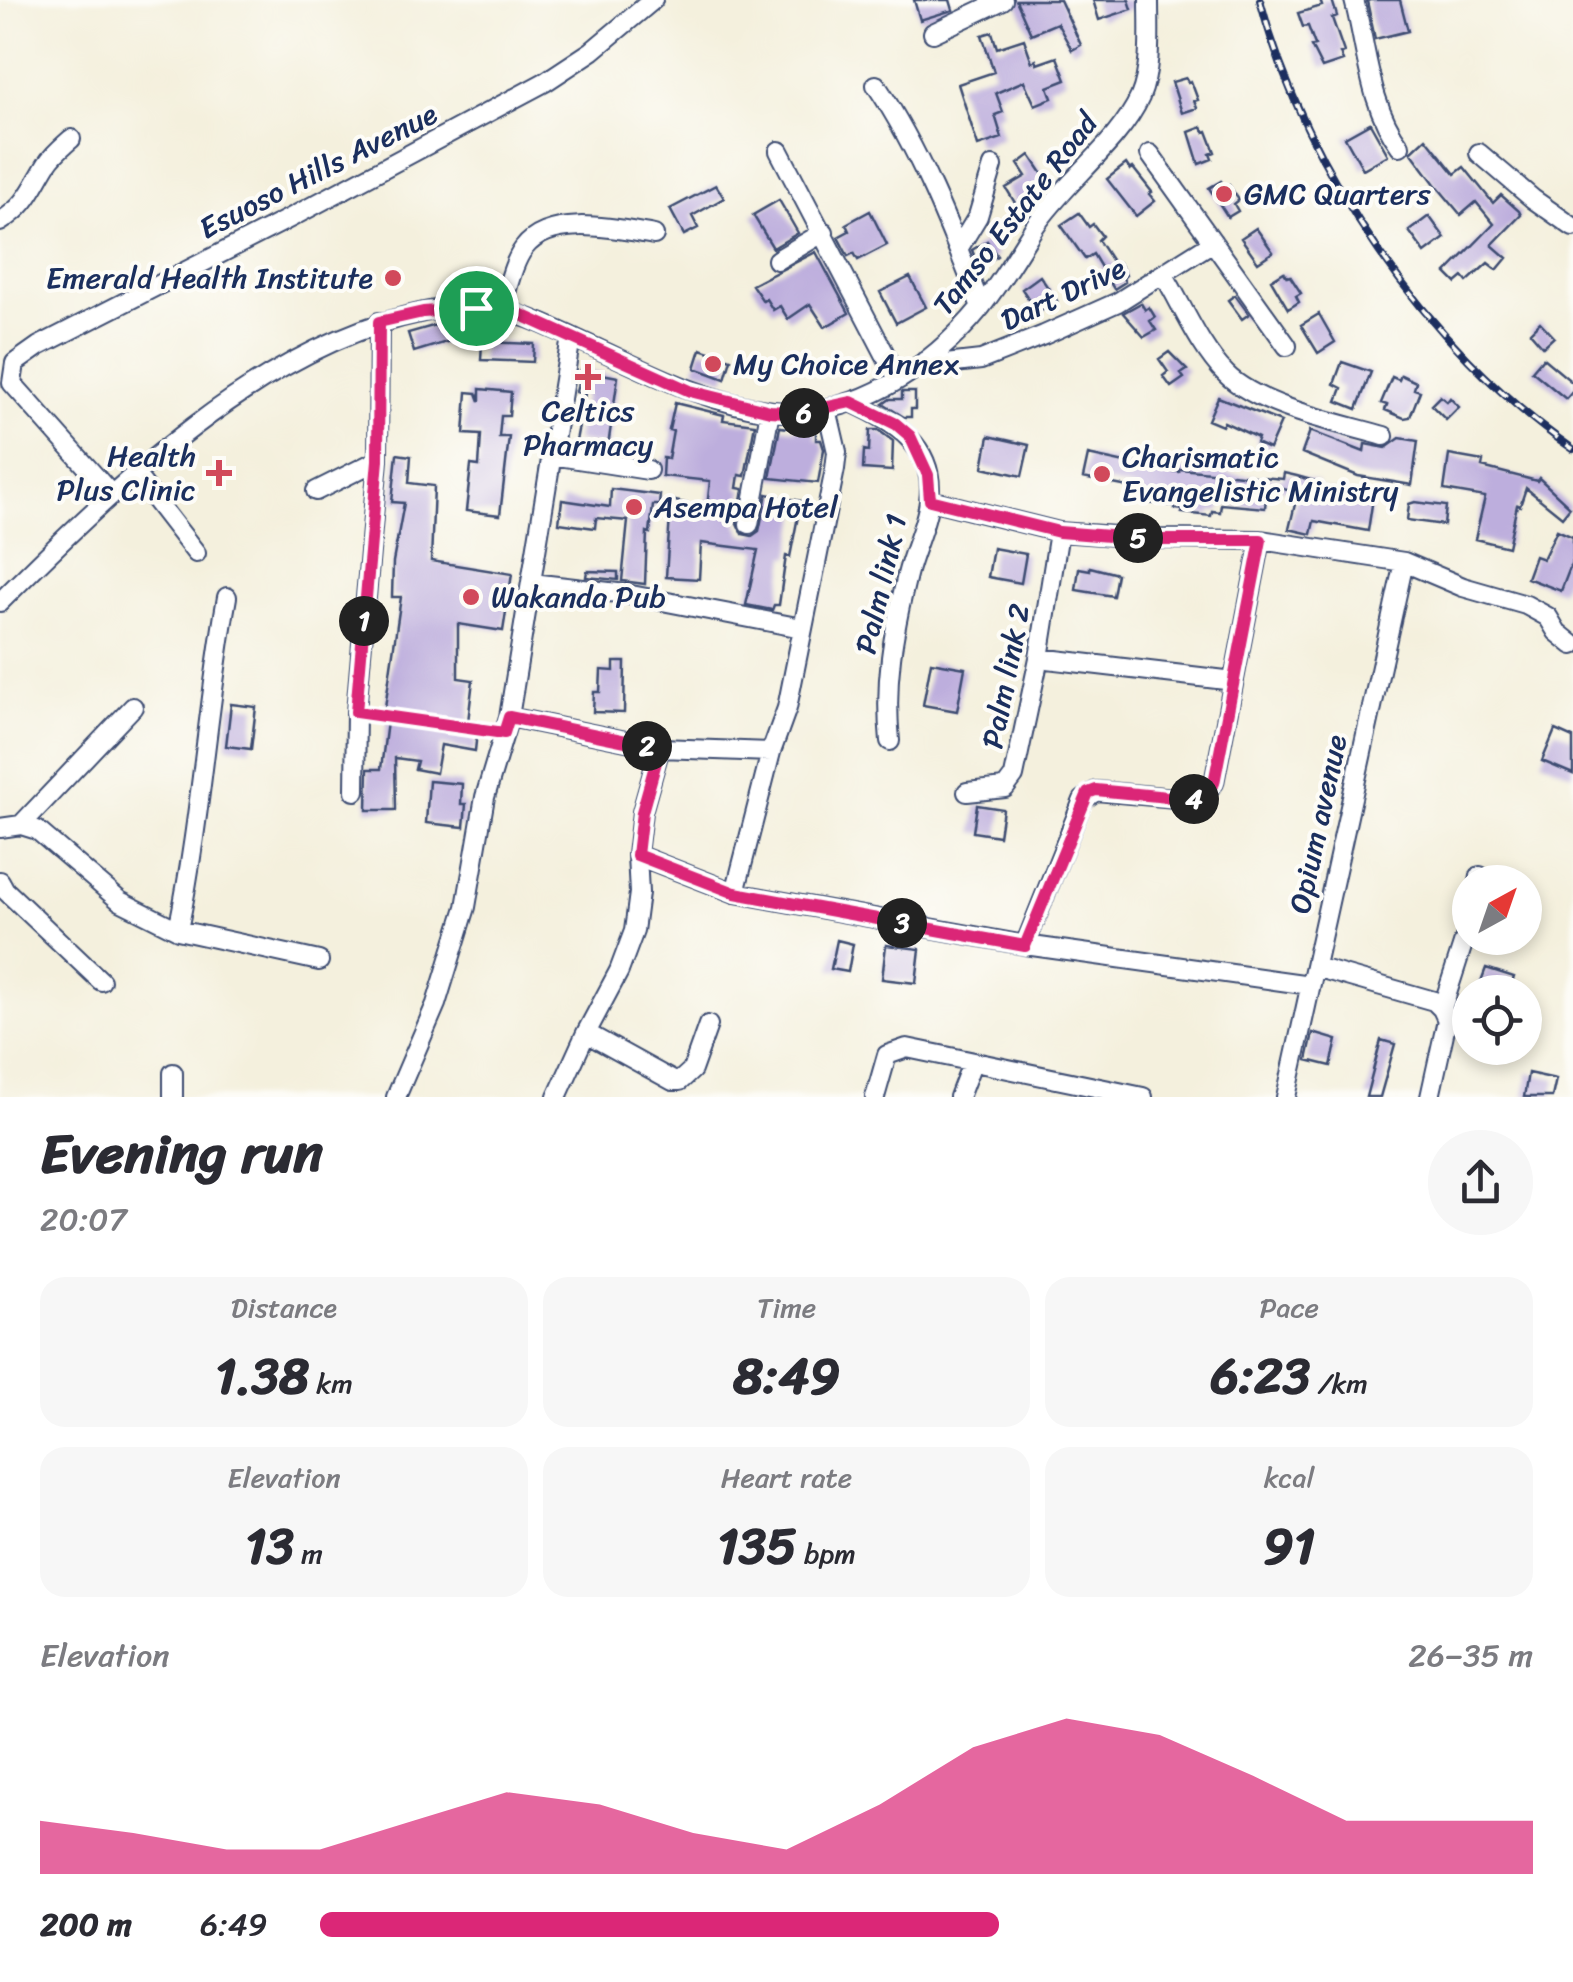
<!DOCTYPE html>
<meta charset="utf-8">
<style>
body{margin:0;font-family:Sriracha,sans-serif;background:#f7f7f7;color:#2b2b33;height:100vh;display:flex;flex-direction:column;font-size:38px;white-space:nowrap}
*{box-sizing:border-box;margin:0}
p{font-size:32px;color:#7c7c81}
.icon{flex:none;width:55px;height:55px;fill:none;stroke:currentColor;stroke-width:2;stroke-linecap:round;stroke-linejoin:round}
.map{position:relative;height:1097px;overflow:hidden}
.side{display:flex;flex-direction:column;background:#fff;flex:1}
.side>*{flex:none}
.needle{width:65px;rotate:40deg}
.fabs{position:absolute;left:1452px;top:865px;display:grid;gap:20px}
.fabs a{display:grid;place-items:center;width:90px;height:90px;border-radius:50%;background:#fff;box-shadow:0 5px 15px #0003;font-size:50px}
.pin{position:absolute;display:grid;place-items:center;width:85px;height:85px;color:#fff;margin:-42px;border:5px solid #fff;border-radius:50%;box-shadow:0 2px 10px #0007}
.km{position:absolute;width:50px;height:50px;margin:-25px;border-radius:50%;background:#222;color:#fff;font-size:28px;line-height:50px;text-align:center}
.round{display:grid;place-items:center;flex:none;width:105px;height:105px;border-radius:52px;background:#f7f7f7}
.summary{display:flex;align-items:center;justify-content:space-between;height:170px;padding:0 40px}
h1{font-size:55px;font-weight:700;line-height:75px}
.stats{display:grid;grid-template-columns:repeat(3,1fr);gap:15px;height:170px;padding:10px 40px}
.stats div{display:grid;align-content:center;border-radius:25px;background:#f7f7f7;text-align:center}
.stats b{font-size:50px;font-weight:700}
.stats small{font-size:28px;font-weight:400}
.stats p{font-size:28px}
.chart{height:280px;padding:20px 40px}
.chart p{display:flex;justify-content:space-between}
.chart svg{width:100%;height:180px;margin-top:10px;fill:#db2777;opacity:.7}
ul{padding:0 40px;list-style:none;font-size:32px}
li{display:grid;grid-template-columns:160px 120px 1fr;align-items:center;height:75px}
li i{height:25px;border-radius:12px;background:#db2777}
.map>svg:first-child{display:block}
.building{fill:#bdaedd}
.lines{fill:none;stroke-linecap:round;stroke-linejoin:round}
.minor-casing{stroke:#3c4c71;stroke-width:22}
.path{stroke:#3c4c71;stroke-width:2.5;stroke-dasharray:8 8;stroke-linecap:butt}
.minor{stroke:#fff;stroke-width:18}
.rail-casing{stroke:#1b2f5e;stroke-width:8}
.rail{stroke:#fdfcf7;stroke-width:4;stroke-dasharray:11;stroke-linecap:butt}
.route-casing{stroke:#fff;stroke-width:20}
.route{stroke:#db2777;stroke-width:12}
.poi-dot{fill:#d1495b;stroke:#fdfcf7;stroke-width:4}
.labels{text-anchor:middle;stroke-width:8;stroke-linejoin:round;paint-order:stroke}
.street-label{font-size:30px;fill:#1b2f5e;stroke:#fdfcf7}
.poi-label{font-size:30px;fill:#1b2f5e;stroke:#fdfcf7;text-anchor:start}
</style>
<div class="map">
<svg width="1573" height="1097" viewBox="0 0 1573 1097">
<rect width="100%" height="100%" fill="#fdfcf7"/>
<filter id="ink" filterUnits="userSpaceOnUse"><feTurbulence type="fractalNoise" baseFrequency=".01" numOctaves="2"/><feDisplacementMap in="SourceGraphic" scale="20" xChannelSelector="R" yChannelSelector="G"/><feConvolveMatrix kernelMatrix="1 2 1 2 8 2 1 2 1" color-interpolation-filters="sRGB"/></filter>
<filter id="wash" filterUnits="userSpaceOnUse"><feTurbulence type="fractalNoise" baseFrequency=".0048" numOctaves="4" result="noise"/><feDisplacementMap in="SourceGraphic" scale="40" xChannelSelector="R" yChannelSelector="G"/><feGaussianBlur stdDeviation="2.25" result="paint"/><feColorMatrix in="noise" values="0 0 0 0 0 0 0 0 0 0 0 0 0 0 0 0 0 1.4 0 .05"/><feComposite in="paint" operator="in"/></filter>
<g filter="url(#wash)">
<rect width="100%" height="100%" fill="#f4f0dd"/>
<g id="blocks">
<!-- building -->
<path class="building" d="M 914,0 L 950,0 L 953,10 L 920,20 Z
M 1016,0 L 1060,0 L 1081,45 L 1072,50 L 1057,23 L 1031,34 Z
M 1093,0 L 1129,0 L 1132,9 L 1099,20 Z
M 1320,0 L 1332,0 L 1337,16 L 1332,18 L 1344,52 L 1340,53 L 1343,61 L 1322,68 L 1311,46 L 1315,45 L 1308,26 L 1303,27 L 1298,13 L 1322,6 Z
M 1370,0 L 1400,0 L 1408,31 L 1375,39 L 1367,1 Z
M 992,32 L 997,48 L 1024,39 L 1032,62 L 1036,60 L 1037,64 L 1057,57 L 1066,80 L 1048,87 L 1052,98 L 1035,105 L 1024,81 L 996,93 L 1003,112 L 995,115 L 1002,138 L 978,146 L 958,84 L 994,72 L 982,35 Z
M 1186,78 L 1188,82 L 1191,81 L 1198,100 L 1194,101 L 1197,108 L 1182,113 L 1172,82 Z
M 1370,123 L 1388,155 L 1363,169 L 1345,137 Z
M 1202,127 L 1204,132 L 1207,131 L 1215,152 L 1210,154 L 1212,159 L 1199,164 L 1189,132 Z
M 1426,138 L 1455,174 L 1464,167 L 1493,203 L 1501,195 L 1519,211 L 1521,215 L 1492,245 L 1507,258 L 1497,270 L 1488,263 L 1467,282 L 1463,277 L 1456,283 L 1446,273 L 1494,224 L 1476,202 L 1461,215 L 1435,184 L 1411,152 Z
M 1030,155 L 1048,182 L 1029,195 L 1035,205 L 1021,213 L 1006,188 L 1026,176 L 1018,164 Z
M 1126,164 L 1130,170 L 1133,168 L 1152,192 L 1149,194 L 1155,201 L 1136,216 L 1107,179 Z
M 1221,181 L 1225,187 L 1229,185 L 1239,200 L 1234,204 L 1238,211 L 1228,217 L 1209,188 Z
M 716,185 L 724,198 L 692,216 L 698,228 L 684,235 L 670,209 Z
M 779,200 L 798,233 L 773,248 L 753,215 Z
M 870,211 L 887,245 L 858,260 L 854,253 L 848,256 L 838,237 L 849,231 L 846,224 Z
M 1079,213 L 1089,227 L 1093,224 L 1102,236 L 1098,240 L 1115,266 L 1119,263 L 1126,275 L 1123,278 L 1125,282 L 1114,289 L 1093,254 L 1085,259 L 1061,225 Z
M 1429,216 L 1445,238 L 1425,253 L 1409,231 Z
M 1256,228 L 1273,252 L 1258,262 L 1241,238 Z
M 987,241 L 997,256 L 979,268 L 972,250 Z
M 816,252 L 849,313 L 825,327 L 810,304 L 788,319 L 780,306 L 773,310 L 766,299 L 763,301 L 752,285 Z
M 1284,272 L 1287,277 L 1290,276 L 1301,293 L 1296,296 L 1299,302 L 1288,309 L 1271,280 Z
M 1040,276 L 1057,301 L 1038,313 L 1022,289 Z
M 910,277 L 926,307 L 896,323 L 880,292 Z
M 1235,295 L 1249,314 L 1242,319 L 1228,300 Z
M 1141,303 L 1145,310 L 1149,307 L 1155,317 L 1150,321 L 1156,330 L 1144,337 L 1123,313 Z
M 1319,314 L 1335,342 L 1318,353 L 1301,325 Z
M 454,320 L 460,338 L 414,352 L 408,333 Z
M 1540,322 L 1554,337 L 1543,347 L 1530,332 Z
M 482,342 L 534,344 L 533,362 L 481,360 Z
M 701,349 L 731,359 L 725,379 L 695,368 Z
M 1169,352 L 1187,370 L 1181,374 L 1184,378 L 1171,387 L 1163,376 L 1168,372 L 1159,359 Z
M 1543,358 L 1573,383 L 1573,391 L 1566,399 L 1532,371 Z
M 1342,362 L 1371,372 L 1357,409 L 1337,401 L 1342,388 L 1334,384 Z
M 581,370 L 618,377 L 608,446 L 576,441 L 585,394 L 576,392 Z
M 1401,375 L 1416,382 L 1414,389 L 1420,391 L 1410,417 L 1404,418 L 1385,410 L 1387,405 L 1381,403 L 1392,377 L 1399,380 Z
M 480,389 L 511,392 L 509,416 L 501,416 L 499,437 L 509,437 L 500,515 L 466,511 L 471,465 L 479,466 L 481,435 L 464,434 L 467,392 L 477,393 L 480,401 Z
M 902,392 L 915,392 L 915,409 L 911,409 L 911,417 L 904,417 L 883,404 L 890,399 L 902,399 Z
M 1440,396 L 1447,402 L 1450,398 L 1459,407 L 1446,420 L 1431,405 Z
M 1218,397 L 1281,422 L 1269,449 L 1256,443 L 1258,438 L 1224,422 L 1222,426 L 1208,420 Z
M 675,403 L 724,415 L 723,420 L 755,424 L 745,476 L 739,475 L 737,488 L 743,489 L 737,523 L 742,534 L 752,536 L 759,531 L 767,494 L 801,501 L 790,557 L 786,556 L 779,605 L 774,605 L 772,610 L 746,605 L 758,550 L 701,543 L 699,579 L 666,577 L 671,500 L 707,508 L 710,481 L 662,476 L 663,458 L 668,459 L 673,431 L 669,430 Z
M 797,426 L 816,428 L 816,440 L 821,440 L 824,449 L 818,483 L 770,478 L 780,427 L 797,429 Z
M 870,430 L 878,430 L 893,441 L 892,471 L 863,469 L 864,450 L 869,451 Z
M 1310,431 L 1364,452 L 1365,444 L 1386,448 L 1400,438 L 1418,441 L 1412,485 L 1358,476 L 1302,453 Z
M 989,436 L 1029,445 L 1022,476 L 983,467 Z
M 397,454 L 411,456 L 409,483 L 434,486 L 431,561 L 512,574 L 503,631 L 458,624 L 458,678 L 473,680 L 467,730 L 477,732 L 475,751 L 441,745 L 436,773 L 415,769 L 417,761 L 395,758 L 396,810 L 367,810 L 368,769 L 381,769 L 388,714 L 384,714 L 401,597 L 392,597 L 393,562 L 404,503 L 392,502 Z
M 1088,455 L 1125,463 L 1125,466 L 1179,472 L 1180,469 L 1283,479 L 1284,473 L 1297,476 L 1318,482 L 1317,488 L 1373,498 L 1368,531 L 1314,521 L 1311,534 L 1289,529 L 1298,492 L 1267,486 L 1265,508 L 1221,504 L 1220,512 L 1212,511 L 1211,516 L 1182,513 L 1183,510 L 1175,509 L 1175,506 L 1137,502 L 1138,489 L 1083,478 Z
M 1449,455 L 1483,461 L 1482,467 L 1537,481 L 1539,478 L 1570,507 L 1562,517 L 1526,488 L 1520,506 L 1517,505 L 1508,547 L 1475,539 L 1485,497 L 1444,490 Z
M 611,489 L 660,495 L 659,505 L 653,505 L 650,533 L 647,532 L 645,584 L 622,581 L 628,521 L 596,518 L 595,528 L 559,523 L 562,500 L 610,507 Z
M 1415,502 L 1446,506 L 1444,525 L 1407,520 L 1409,504 Z
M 1557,530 L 1573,537 L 1573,560 L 1561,591 L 1527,578 L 1535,556 L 1543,559 Z
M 993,548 L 1026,554 L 1021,583 L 988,577 Z
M 1090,567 L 1117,574 L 1113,596 L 1076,590 L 1079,568 L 1090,570 Z
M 587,571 L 618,572 L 618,580 L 586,577 Z
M 614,662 L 625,662 L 624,713 L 593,712 L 594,692 L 600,692 L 601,670 L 614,671 Z
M 931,662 L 965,668 L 957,711 L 923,705 Z
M 231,704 L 256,707 L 251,749 L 226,746 Z
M 1555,730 L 1573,738 L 1573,774 L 1542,761 Z
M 429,781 L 462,784 L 461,804 L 466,804 L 464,827 L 426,823 Z
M 977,805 L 1003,809 L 999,836 L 973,832 Z
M 837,940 L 853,944 L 848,972 L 831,969 Z
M 886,945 L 920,949 L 916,983 L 882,979 Z
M 1486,968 L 1514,977 L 1509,992 L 1477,992 Z
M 1313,1033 L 1337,1040 L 1331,1066 L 1307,1060 Z
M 1381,1040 L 1395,1044 L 1380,1097 L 1366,1097 Z
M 1528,1073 L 1556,1079 L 1552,1097 L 1524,1097 Z"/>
</g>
</g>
<g filter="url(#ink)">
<use href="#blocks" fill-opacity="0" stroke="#3c4c71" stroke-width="2.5"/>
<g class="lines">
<!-- minor casing -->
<g class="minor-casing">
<path id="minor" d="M 1354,0 C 1367,49 1369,105 1400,146
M 933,33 L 1003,0
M 876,85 C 922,154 951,230 981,307
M 779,151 L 898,379
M 1479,153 L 1533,199 L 1573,227
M 1150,154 L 1287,346
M 0,222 C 28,204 31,190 47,164 C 53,154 63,146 71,139
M 958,249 L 978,216 L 993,166
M 777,260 L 824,232
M 1164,275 C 1183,307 1200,348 1226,374 C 1259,407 1339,423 1384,436
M 501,308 C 508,289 512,264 524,248 C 550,213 618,229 654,235
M 925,361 L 946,364 L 981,360 L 1044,335 L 1118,302 L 1213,242
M 851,402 C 893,421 937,446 929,501 C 926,526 913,550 907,575 C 893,634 884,681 890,741
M 552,455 L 648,470
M 135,474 L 196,553
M 316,491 L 378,460
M 111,494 L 12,383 L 15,363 L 39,346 L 292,217 L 545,82 L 592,51 L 653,0
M 930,500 L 1059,532 L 1159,539 L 1261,540 L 1404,562 L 1463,587 L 1526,605 L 1548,617 L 1557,632 L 1573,645
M 749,524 L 770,411
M 532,583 L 626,594 L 802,628
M 0,602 C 114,488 261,345 424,312 C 498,297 532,319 596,348 C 653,374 710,404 773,411 C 853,421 932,367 981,307 C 1001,282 1018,253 1035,226 C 1063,184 1120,142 1140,97 C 1152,68 1149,31 1149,0
M 1039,658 L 1234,681
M 509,717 L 660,748 L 771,752
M 355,791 L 356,712 L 378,460 L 379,322
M 967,792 L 1005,788 L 1014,776 L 1039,658 L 1059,532
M 21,825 L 133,707
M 0,828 L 21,825 L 37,830 L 120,901 L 178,930 L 319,961
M 637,855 L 735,893 L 1025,945 L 1310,985
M 0,881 L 5,890 L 101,981
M 1479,882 L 1480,876
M 735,893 L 771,752 L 787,708 L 835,469 L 837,452 L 827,409
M 178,930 C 201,820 207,708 227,597
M 1025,945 L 1083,800 L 1096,791 L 1198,800 L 1214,783 L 1261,540
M 1315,967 L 1434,1001 L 1442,1009 L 1447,1020 L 1430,1097
M 1442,1009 L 1470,922
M 586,1033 L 673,1081 L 680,1081 L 692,1070 L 708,1025
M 173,1073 L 173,1097
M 396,1097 L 436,1004 L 466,907 L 485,797 L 509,717 L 571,337
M 557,1097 L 586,1033 L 619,971 L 634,931 L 639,893 L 637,855 L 642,812 L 660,748
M 875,1097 L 887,1055 L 907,1048 L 1143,1097
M 959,1097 L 972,1063
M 1286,1097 L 1404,562"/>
</g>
<!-- path -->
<path class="path" d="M 373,715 L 488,731"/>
<!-- minor -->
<use href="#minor" class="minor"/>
<!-- rail casing -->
<g class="rail-casing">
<path id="rail" d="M 1260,0 C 1305,171 1427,348 1573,449"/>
</g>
<!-- rail -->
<use href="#rail" class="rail"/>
</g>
</g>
<g class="lines" filter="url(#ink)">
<!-- route casing -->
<g class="route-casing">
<path id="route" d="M 476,308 L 515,312 L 690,391 L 770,411 L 800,413 L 851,402 L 896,424 L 910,436 L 928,475 L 930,500 L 1059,532 L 1159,540 L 1261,540 L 1214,783 L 1198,800 L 1096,790 L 1088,793 L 1025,946 L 735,893 L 637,855 L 642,812 L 660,748 L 509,717 L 504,733 L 356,712 L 378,460 L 379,322 L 423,312 Z"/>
</g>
<!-- route -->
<use href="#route" class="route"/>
</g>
<!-- markers -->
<g class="poi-dot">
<circle cx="1224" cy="194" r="10"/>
<circle cx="393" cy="278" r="10"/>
<circle cx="713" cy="364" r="10"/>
<path d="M583 362h10v10h10v10h-10v10h-10v-10h-10v-10h10z"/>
<path d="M214 458h10v10h10v10h-10v10h-10v-10h-10v-10h10z"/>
<circle cx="1102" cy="474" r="10"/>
<circle cx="634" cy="507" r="10"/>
<circle cx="471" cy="597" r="10"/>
</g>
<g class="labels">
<!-- street labels -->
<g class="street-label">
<text transform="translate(318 171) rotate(-27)" y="10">Esuoso Hills Avenue</text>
<text transform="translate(1015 214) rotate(-52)" y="10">Tamso Estate Road</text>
<text transform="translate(1063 294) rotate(-25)" y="10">Dart Drive</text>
<text transform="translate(881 584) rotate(-77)" y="10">Palm link 1</text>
<text transform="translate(1006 676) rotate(-79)" y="10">Palm link 2</text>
<text transform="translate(1318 824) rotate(-78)" y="10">Opium avenue</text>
</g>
<!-- poi labels -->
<g class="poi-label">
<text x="1244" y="204">GMC Quarters</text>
<text x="373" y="288" text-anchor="end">Emerald Health Institute</text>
<text x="733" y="374">My Choice Annex</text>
<text x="588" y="421" text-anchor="middle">Celtics<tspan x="588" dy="34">Pharmacy</tspan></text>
<text x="196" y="466" text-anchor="end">Health<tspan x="196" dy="34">Plus Clinic</tspan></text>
<text x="1122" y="467">Charismatic<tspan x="1122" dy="34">Evangelistic Ministry</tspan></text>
<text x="654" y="517">Asempa Hotel</text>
<text x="491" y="607">Wakanda Pub</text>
</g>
</g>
</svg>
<div class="fabs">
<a><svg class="needle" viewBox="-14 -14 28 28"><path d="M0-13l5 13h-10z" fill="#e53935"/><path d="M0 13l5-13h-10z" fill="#7c7c81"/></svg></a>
<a><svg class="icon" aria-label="locate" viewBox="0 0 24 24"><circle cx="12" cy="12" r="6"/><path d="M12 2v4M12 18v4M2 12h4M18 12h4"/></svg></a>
</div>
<div class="pin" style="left:476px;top:308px;background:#1e9e55"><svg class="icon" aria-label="arrive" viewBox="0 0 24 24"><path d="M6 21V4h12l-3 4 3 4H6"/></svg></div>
<b class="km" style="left:364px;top:621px">1</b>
<b class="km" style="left:647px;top:746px">2</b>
<b class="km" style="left:902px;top:923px">3</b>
<b class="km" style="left:1194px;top:799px">4</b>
<b class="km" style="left:1138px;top:538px">5</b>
<b class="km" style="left:804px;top:413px">6</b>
</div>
<section class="side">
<div class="summary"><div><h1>Evening run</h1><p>20:07</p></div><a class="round"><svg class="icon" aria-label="share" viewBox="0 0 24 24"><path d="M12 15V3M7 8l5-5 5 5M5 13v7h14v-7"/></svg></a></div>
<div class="stats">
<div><p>Distance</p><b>1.38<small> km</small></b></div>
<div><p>Time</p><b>8:49</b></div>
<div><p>Pace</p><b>6:23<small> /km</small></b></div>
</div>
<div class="stats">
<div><p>Elevation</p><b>13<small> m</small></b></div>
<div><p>Heart rate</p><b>135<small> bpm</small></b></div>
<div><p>kcal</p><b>91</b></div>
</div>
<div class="chart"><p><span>Elevation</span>26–35 m</p>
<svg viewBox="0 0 160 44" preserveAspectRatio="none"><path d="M0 44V31L10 34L20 38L30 38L40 31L50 24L60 27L70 34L80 38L90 27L100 13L110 6L120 10L130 20L140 31L150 31L160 31V44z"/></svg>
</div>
<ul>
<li><b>200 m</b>6:49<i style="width:56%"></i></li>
</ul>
</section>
